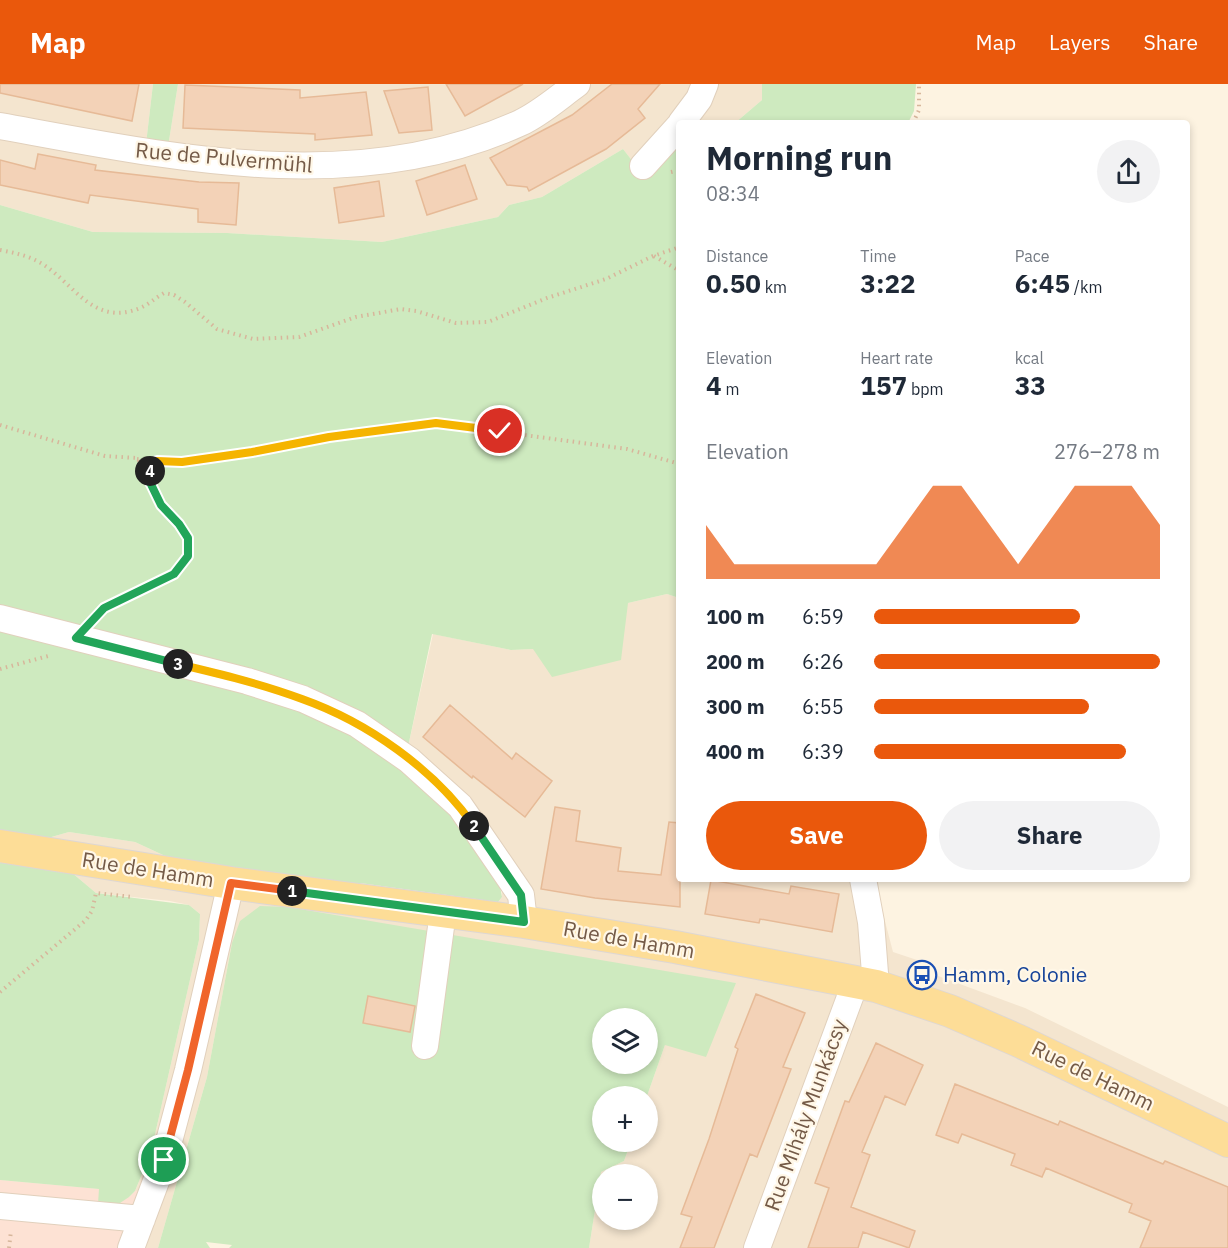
<!DOCTYPE html>
<meta charset="utf-8">
<style>
body{margin:0;font-family:"IBM Plex Sans",sans-serif;background:#f2f2f3;color:#1f2937;height:100vh;display:flex;flex-direction:column;font-size:22px;white-space:nowrap}
*{box-sizing:border-box;margin:0}
p{font-size:20px;color:#747a83}
.icon{flex:none;width:33px;height:33px;fill:none;stroke:currentColor;stroke-width:2;stroke-linecap:round;stroke-linejoin:round}
.map{position:relative;flex:1;overflow:hidden}
.drawer{position:absolute;left:676px;top:36px;width:514px;height:762px;display:flex;flex-direction:column;background:#fff;border-radius:6px;box-shadow:0 3px 9px #0003}
.drawer>*{flex:none}
.fabs{position:absolute;left:592px;top:924px;display:grid;gap:12px}
.fabs a{display:grid;place-items:center;width:66px;height:66px;border-radius:50%;background:#fff;box-shadow:0 3px 9px #0003;font-size:30px}
.pin{position:absolute;display:grid;place-items:center;width:51px;height:51px;color:#fff;margin:-26px;border:3px solid #fff;border-radius:50%;box-shadow:0 2px 6px #0007}
.km{position:absolute;width:30px;height:30px;margin:-15px;border-radius:50%;background:#222;color:#fff;font-size:16px;line-height:30px;text-align:center}
.round{display:grid;place-items:center;flex:none;width:63px;height:63px;border-radius:32px;background:#f2f2f3}
.head{display:flex;align-items:center;justify-content:space-between;height:102px;padding:0 30px}
h1{font-size:33px;font-weight:700;line-height:45px}
.metrics{display:grid;grid-template-columns:repeat(3,1fr);gap:9px;height:102px;padding:6px 30px}
.metrics div{display:grid;align-content:center}
.metrics b{font-size:26px;font-weight:700}
.metrics small{font-size:16px;font-weight:400}
.metrics p{font-size:16px}
.chart{height:168px;padding:12px 30px}
.chart p{display:flex;justify-content:space-between}
.chart svg{width:100%;height:108px;margin-top:6px;fill:#ea580c;opacity:.7}
.primary-button{display:flex;gap:12px;margin-top:auto;padding:12px 30px}
.primary-button a{flex:1;height:69px;border-radius:36px;background:#ea580c;color:#fff;font-size:24px;font-weight:700;line-height:69px;text-align:center}
.primary-button a+a{background:#f2f2f3;color:#1f2937}
ul{padding:0 30px;list-style:none;font-size:20px}
li{display:grid;grid-template-columns:96px 72px 1fr;align-items:center;height:45px}
li i{height:15px;border-radius:8px;background:#ea580c}
header{display:flex;align-items:center;gap:36px;box-sizing:border-box;height:84px;padding:0 30px;background:#ea580c;color:#fff}
header strong{font-size:28px}
nav{display:flex;gap:33px;margin-inline-start:auto;font-size:21px}
.map>svg:first-child{display:block}
.residential{fill:#f4e5cf;fill-rule:evenodd}
.commercial{fill:#fde2d4}
.green{fill:#ceeabf;fill-rule:evenodd}
.building{fill:#f3d2b7;stroke:#e6ba97;stroke-width:1.5}
.lines{fill:none;stroke-linecap:round;stroke-linejoin:round}
.minor-casing{stroke:#e1d0bc;stroke-width:28}
.major-casing{stroke:#ded7d3;stroke-width:34}
.path{stroke:#d7b69b;stroke-width:4;stroke-dasharray:1.5 4.5;stroke-linecap:butt}
.minor{stroke:#fff;stroke-width:26}
.major{stroke:#fddd97;stroke-width:32}
.tree{fill:#9cb088}
.split-1-casing{stroke:#fff;stroke-width:12}
.split-2-casing{stroke:#fff;stroke-width:12}
.split-3-casing{stroke:#fff;stroke-width:12}
.split-4-casing{stroke:#fff;stroke-width:12}
.split-5-casing{stroke:#fff;stroke-width:12}
.split-1{stroke:#f0652b;stroke-width:8}
.split-2{stroke:#22a559;stroke-width:8}
.split-3{stroke:#f5b400;stroke-width:8}
.split-4{stroke:#22a559;stroke-width:8}
.split-5{stroke:#f5b400;stroke-width:8}
.labels{text-anchor:middle;stroke-width:4.5;stroke-linejoin:round;paint-order:stroke}
.street-label{font-size:21px;fill:#745a47;stroke:#fff7e7}
.transit-label{font-size:21px;fill:#164399;stroke:#fff7e7;text-anchor:start}
</style>
<header>
<strong>Map</strong>
<nav><a>Map</a><a>Layers</a><a>Share</a></nav>
</header>
<div class="map">
<svg width="1228" height="1164" viewBox="0 0 1228 1164">
<rect width="100%" height="100%" fill="#fdf3e1"/>
<!-- residential -->
<path class="residential" d="M 0,0 L 153,0 L 146,60 L 168,63 L 178,0 L 762,0 L 762,16 L 735,39 L 680,39 L 641,88 L 623,65 L 542,113 L 509,121 L 498,133 L 382,158 L 227,149 L 93,148 L 0,121 Z
M 667,510 L 679,514 L 680,795 L 874,795 L 893,868 L 923,878 L 922,886 L 1025,924 L 1228,1023 L 1228,1164 L 589,1164 L 601,1088 L 624,1077 L 631,1058 L 648,1058 L 647,1012 L 665,961 L 736,899 L 232,859 L 207,993 L 158,1164 L 131,1164 L 151,1108 L 135,1107 L 151,1068 L 199,856 L 200,830 L 189,821 L 170,817 L 96,809 L 71,788 L 14,764 L 69,748 L 135,758 L 176,777 L 339,802 L 360,799 L 498,818 L 502,813 L 502,807 L 408,663 L 433,550 L 511,566 L 533,565 L 628,519 ZM 603,1090 L 648,1090 L 648,1136 L 603,1136 Z"/>
<!-- commercial -->
<path class="commercial" d="M 0,1096 L 100,1105 L 129,1113 L 135,1107 L 151,1108 L 131,1164 L 0,1164 Z"/>
<!-- green -->
<path class="green" d="M 153,0 L 178,0 L 168,63 L 146,60 Z
M 762,0 L 916,0 L 914,27 L 908,39 L 735,39 L 762,16 Z
M 679,52 L 679,514 L 667,510 L 628,519 L 621,576 L 552,593 L 533,565 L 511,566 L 432,550 L 408,663 L 499,797 L 502,813 L 498,818 L 360,799 L 339,802 L 176,777 L 135,758 L 69,748 L 48,754 L 71,788 L 96,809 L 189,821 L 200,830 L 199,856 L 151,1068 L 135,1107 L 129,1113 L 120,1119 L 98,1120 L 99,1105 L 0,1096 L 0,121 L 93,148 L 227,149 L 382,158 L 498,133 L 509,121 L 542,113 L 623,65 L 641,88 Z
M 260,822 L 288,823 L 736,899 L 706,973 L 665,961 L 647,1012 L 603,1012 L 603,1058 L 631,1058 L 624,1077 L 601,1088 L 589,1164 L 229,1164 L 232,1161 L 206,1158 L 210,1164 L 158,1164 L 207,993 L 232,859 L 240,837 ZM 603,934 L 648,934 L 648,980 L 603,980 Z"/>
<!-- building -->
<path class="building" d="M 0,0 L 139,0 L 132,37 L 0,9 Z
M 446,0 L 523,0 L 465,32 Z
M 612,0 L 660,0 L 638,25 L 645,34 L 606,65 L 529,107 L 527,103 L 507,101 L 490,74 L 572,31 Z
M 185,1 L 300,6 L 300,14 L 366,8 L 372,51 L 315,56 L 315,50 L 183,44 Z
M 428,3 L 432,46 L 399,49 L 384,7 Z
M 38,70 L 96,81 L 95,86 L 199,98 L 239,99 L 236,141 L 198,138 L 198,125 L 90,111 L 88,119 L 0,101 L 0,76 L 35,85 Z
M 465,81 L 477,115 L 427,131 L 416,97 Z
M 379,97 L 384,132 L 339,139 L 334,104 Z
M 450,621 L 512,675 L 516,669 L 552,697 L 525,733 L 473,692 L 472,694 L 423,653 Z
M 555,723 L 580,727 L 576,757 L 621,764 L 618,787 L 661,791 L 669,738 L 680,739 L 680,823 L 595,814 L 541,805 Z
M 711,796 L 789,810 L 791,802 L 839,810 L 832,848 L 760,835 L 759,839 L 705,830 Z
M 756,910 L 805,929 L 783,983 L 791,985 L 757,1073 L 750,1070 L 714,1164 L 680,1164 L 692,1133 L 681,1130 L 709,1055 L 738,965 L 735,963 Z
M 368,912 L 415,922 L 410,948 L 363,939 Z
M 876,959 L 923,981 L 905,1021 L 885,1012 L 862,1068 L 870,1071 L 851,1123 L 915,1147 L 909,1164 L 863,1148 L 858,1164 L 808,1164 L 829,1104 L 815,1099 L 845,1017 L 849,1018 Z
M 955,1000 L 1058,1041 L 1060,1037 L 1163,1080 L 1165,1077 L 1228,1103 L 1228,1164 L 1140,1164 L 1151,1137 L 1129,1128 L 1132,1120 L 1046,1084 L 1042,1093 L 1011,1081 L 1015,1070 L 962,1050 L 958,1059 L 936,1051 Z"/>
<g class="lines">
<!-- minor casing -->
<g class="minor-casing">
<path id="minor" d="M 681,39 L 699,15 L 705,0
M 0,42 C 171,73 355,114 520,39 C 540,30 559,13 577,0
M 643,82 L 680,41
M 0,534 L 247,597 L 303,615 L 357,640 L 409,676 L 460,722 L 521,811 L 524,838
M 863,795 L 871,838 L 876,902
M 425,962 L 443,828
M 0,1122 L 142,1135
M 131,1164 L 164,1076 L 188,986 L 231,799
M 757,1164 L 856,897"/>
</g>
<!-- major casing -->
<g class="major-casing">
<path id="major" d="M 0,762 L 231,799 L 524,838 L 675,863 L 876,902 L 950,927 L 1019,957 L 1228,1057"/>
</g>
<!-- path -->
<path class="path" d="M 913,39 L 919,26 L 919,0
M 671,88 L 680,86
M 680,123 L 680,128
M 0,166 C 16,169 30,172 44,181 C 75,201 94,243 140,224 C 148,221 155,214 164,209 L 174,211 L 185,218 L 217,245 L 253,255 L 299,253 L 356,233 L 401,225 L 416,227 L 456,239 L 488,238 L 547,214 L 606,195 L 653,172 L 680,163
M 654,172 L 680,187
M 0,341 L 105,372 L 137,374 C 146,389 152,405 161,420 C 168,432 180,439 186,452 C 203,489 128,512 104,524 L 95,533
M 137,375 L 157,377
M 147,392 L 157,377 L 182,378 L 252,368 L 329,353 L 436,339 L 627,365 L 680,380
M 0,585 L 48,572
M 0,908 L 86,836 L 92,827 L 96,809 L 132,813
M 9,1164 L 11,1147"/>
<!-- minor -->
<use href="#minor" class="minor"/>
<!-- major -->
<use href="#major" class="major"/>
</g>
<!-- trees -->
<circle class="tree" cx="147" cy="381" r="9"/>
<g class="lines">
<!-- split-1 casing -->
<g class="split-1-casing">
<path id="split-1" d="M 164,1076 L 188,986 L 231,799 L 292,807"/>
</g>
<!-- split-2 casing -->
<g class="split-2-casing">
<path id="split-2" d="M 292,807 L 524,838 L 521,811 L 474,742"/>
</g>
<!-- split-3 casing -->
<g class="split-3-casing">
<path id="split-3" d="M 178,580 C 220,590 262,600 302,615 C 367,638 434,685 474,742"/>
</g>
<!-- split-4 casing -->
<g class="split-4-casing">
<path id="split-4" d="M 150,387 L 147,392 L 161,421 L 179,440 L 188,454 L 188,472 L 174,490 L 104,524 L 76,554 L 178,580"/>
</g>
<!-- split-5 casing -->
<g class="split-5-casing">
<path id="split-5" d="M 150,387 L 157,377 L 182,378 L 252,368 L 329,353 L 436,339 L 500,347"/>
</g>
<!-- split-1 -->
<use href="#split-1" class="split-1"/>
<!-- split-2 -->
<use href="#split-2" class="split-2"/>
<!-- split-3 -->
<use href="#split-3" class="split-3"/>
<!-- split-4 -->
<use href="#split-4" class="split-4"/>
<!-- split-5 -->
<use href="#split-5" class="split-5"/>
</g>
<!-- icons -->
<defs>
<g id="bus-ring" transform="scale(1.5)"><circle r="9.5" fill="#fff7e7" stroke="#1a4fb4" stroke-width="1.5"/><path d="M-5-6H5V4H4V6H2V4H-2V6H-4V4H-5ZM-3.5-4V0h7V-4ZM-3.5 1.2v1.5H-2V1.2ZM2 1.2v1.5H3.5V1.2Z" fill="#1a4fb4"/></g>
</defs>
<g fill-rule="evenodd">
<use href="#bus-ring" x="922" y="891"/>
</g>
<g class="labels">
<!-- street labels -->
<g class="street-label">
<text transform="translate(224 74) rotate(5)" y="7">Rue de Pulvermühl</text>
<text transform="translate(148 786) rotate(9)" y="7">Rue de Hamm</text>
<text transform="translate(629 856) rotate(10)" y="7">Rue de Hamm</text>
<text transform="translate(1093 992) rotate(26)" y="7">Rue de Hamm</text>
<text transform="translate(806 1031) rotate(-70)" y="7">Rue Mihály Munkácsy</text>
</g>
<!-- transit labels -->
<g class="transit-label">
<text x="943" y="898">Hamm, Colonie</text>
</g>
</g>
</svg>
<div class="fabs">
<a><svg class="icon" aria-label="layers" viewBox="0 0 24 24"><path d="M12 4l9 5-9 5-9-5zM3 14l9 5 9-5"/></svg></a>
<a>+</a>
<a>−</a>
</div>
<div class="pin" style="left:164px;top:1076px;background:#1e9e55"><svg class="icon" aria-label="arrive" viewBox="0 0 24 24"><path d="M6 21V4h12l-3 4 3 4H6"/></svg></div>
<div class="pin" style="left:500px;top:347px;background:#d93025"><svg class="icon" aria-label="check" viewBox="0 0 24 24"><path d="M5 12l5 5 9-10"/></svg></div>
<b class="km" style="left:292px;top:807px">1</b>
<b class="km" style="left:474px;top:742px">2</b>
<b class="km" style="left:178px;top:580px">3</b>
<b class="km" style="left:150px;top:387px">4</b>
<section class="drawer">
<div class="head"><div><h1>Morning run</h1><p>08:34</p></div><a class="round"><svg class="icon" aria-label="share" viewBox="0 0 24 24"><path d="M12 15V3M7 8l5-5 5 5M5 13v7h14v-7"/></svg></a></div>
<div class="metrics">
<div><p>Distance</p><b>0.50<small> km</small></b></div>
<div><p>Time</p><b>3:22</b></div>
<div><p>Pace</p><b>6:45<small> /km</small></b></div>
</div>
<div class="metrics">
<div><p>Elevation</p><b>4<small> m</small></b></div>
<div><p>Heart rate</p><b>157<small> bpm</small></b></div>
<div><p>kcal</p><b>33</b></div>
</div>
<div class="chart"><p><span>Elevation</span>276–278 m</p>
<svg viewBox="0 0 160 44" preserveAspectRatio="none"><path d="M0 44V22L10 38L20 38L30 38L40 38L50 38L60 38L70 22L80 6L90 6L100 22L110 38L120 22L130 6L140 6L150 6L160 22V44z"/></svg>
</div>
<ul>
<li><b>100 m</b>6:59<i style="width:72%"></i></li>
<li><b>200 m</b>6:26<i style="width:100%"></i></li>
<li><b>300 m</b>6:55<i style="width:75%"></i></li>
<li><b>400 m</b>6:39<i style="width:88%"></i></li>
</ul>
<div class="primary-button"><a>Save</a><a>Share</a></div>
</section>
</div>
